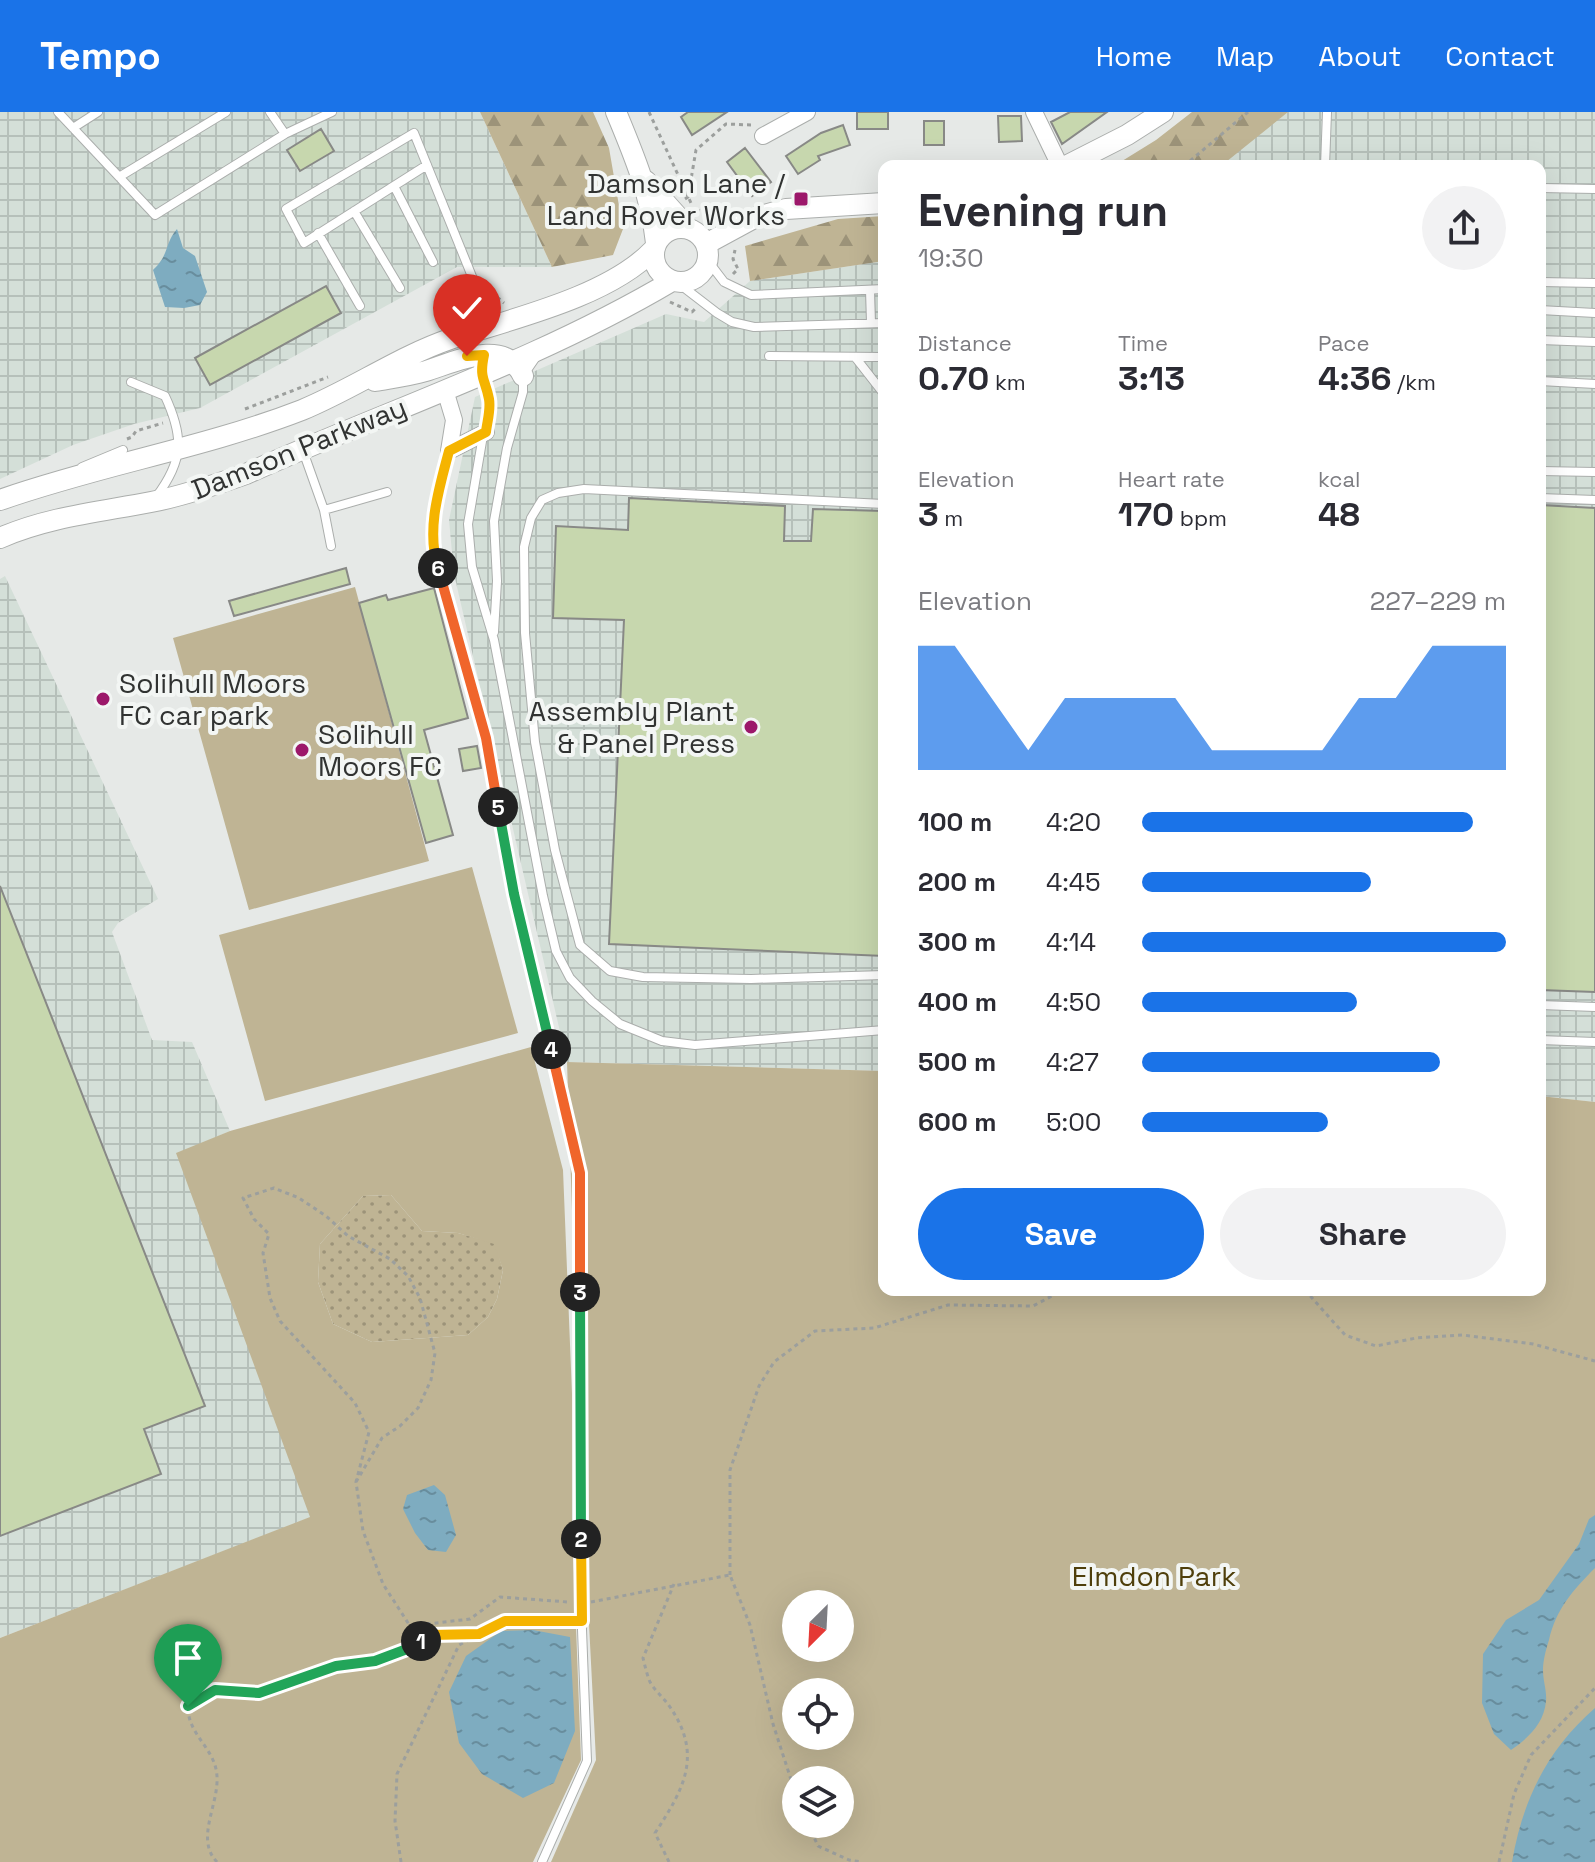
<!DOCTYPE html>
<meta charset="utf-8">
<style>
body{margin:0;font-family:"Space Grotesk",sans-serif;background:#f2f2f3;color:#2b2b33;height:100vh;display:flex;flex-direction:column;font-size:30px;white-space:nowrap}
*{box-sizing:border-box;margin:0}
p{font-size:26px;color:#7c7c81}
.icon{flex:none;width:44px;height:44px;fill:none;stroke:currentColor;stroke-width:2;stroke-linecap:round;stroke-linejoin:round}
.map{position:relative;flex:1;overflow:hidden}
.sheet{position:absolute;left:878px;top:48px;width:668px;height:1136px;display:flex;flex-direction:column;background:#fff;border-radius:16px;box-shadow:0 8px 32px #0002}
.sheet>*{flex:none}
.needle{width:52px;rotate:204deg}
.controls{position:absolute;left:782px;top:1478px;display:grid;gap:16px}
.controls a{display:grid;place-items:center;width:72px;height:72px;border-radius:50%;background:#fff;box-shadow:0 8px 32px #0002;font-size:40px}
.pin{position:absolute;display:grid;place-items:center;width:68px;height:68px;color:#fff;margin:-82px -34px;border-radius:50% 50% 50% 0;rotate:-45deg;box-shadow:0 0 8px #0007}
.pin .icon{rotate:45deg}
.km{position:absolute;width:40px;height:40px;margin:-20px;border-radius:50%;background:#222;color:#fff;font-size:22px;line-height:40px;text-align:center}
.round{display:grid;place-items:center;flex:none;width:84px;height:84px;border-radius:42px;background:#f2f2f3}
.headline{display:flex;align-items:center;justify-content:space-between;height:136px;padding:0 40px}
h1{font-size:44px;font-weight:800;line-height:60px}
.metrics{display:grid;grid-template-columns:repeat(3,1fr);gap:12px;height:136px;padding:8px 40px}
.metrics div{display:grid;align-content:center}
.metrics b{font-size:34px;font-weight:800}
.metrics small{font-size:22px;font-weight:400}
.metrics p{font-size:22px}
.chart{height:224px;padding:16px 40px}
.chart p{display:flex;justify-content:space-between}
.chart svg{width:100%;height:144px;margin-top:8px;fill:#1a73e8;opacity:.7}
.cta{display:flex;gap:16px;margin-top:auto;padding:16px 40px}
.cta a{flex:1;height:92px;border-radius:48px;background:#1a73e8;color:#fff;font-size:32px;font-weight:800;line-height:92px;text-align:center}
.cta a+a{background:#f2f2f3;color:#2b2b33}
ul{padding:0 40px;list-style:none;font-size:26px}
li{display:grid;grid-template-columns:128px 96px 1fr;align-items:center;height:60px}
li i{height:20px;border-radius:10px;background:#1a73e8}
header{display:flex;align-items:center;gap:48px;box-sizing:border-box;height:112px;padding:0 40px;background:#1a73e8;color:#fff}
header strong{font-size:38px}
nav{display:flex;gap:44px;margin-inline-start:auto;font-size:28px}
.map>svg:first-child{display:block}
.industrial{fill:url(#industrial-grid)}
.grass{fill:url(#grass-dots)}
.forest{fill:url(#forest-firs)}
.park{fill:#bfb494;fill-rule:evenodd}
.water{fill:url(#water-ripples)}
.building{fill:#c7d7ae;stroke:#888986;stroke-width:2}
.lines{fill:none;stroke-linecap:round;stroke-linejoin:round}
.service-casing{stroke:#abaeac;stroke-width:10}
.minor-casing{stroke:#abaeac;stroke-width:18}
.tertiary-casing{stroke:#abaeac;stroke-width:22}
.path{stroke:#9c9f9d;stroke-width:3;stroke-dasharray:4 4;stroke-linecap:butt}
.service{stroke:#fff;stroke-width:8}
.minor{stroke:#fff;stroke-width:16}
.tertiary{stroke:#fff;stroke-width:20}
.split-1-casing{stroke:#fff;stroke-width:16}
.split-2-casing{stroke:#fff;stroke-width:16}
.split-3-casing{stroke:#fff;stroke-width:16}
.split-4-casing{stroke:#fff;stroke-width:16}
.split-5-casing{stroke:#fff;stroke-width:16}
.split-6-casing{stroke:#fff;stroke-width:16}
.split-7-casing{stroke:#fff;stroke-width:16}
.split-1{stroke:#22a559;stroke-width:10}
.split-2{stroke:#f5b400;stroke-width:10}
.split-3{stroke:#22a559;stroke-width:10}
.split-4{stroke:#f0652b;stroke-width:10}
.split-5{stroke:#22a559;stroke-width:10}
.split-6{stroke:#f0652b;stroke-width:10}
.split-7{stroke:#f5b400;stroke-width:10}
.poi-dot{fill:#9c186a;stroke:#f3f6f4;stroke-width:3}
.labels{text-anchor:middle;stroke-width:8;stroke-linejoin:round;paint-order:stroke}
.poi-label{font-size:28px;fill:#313332;stroke:#f3f6f4;text-anchor:end}
.street-label{font-size:28px;fill:#313332;stroke:#f3f6f4}
.park-label{font-size:28px;fill:#4f3f0b;stroke:#f3f6f4}
</style>
<header>
<strong>Tempo</strong>
<nav><a>Home</a><a>Map</a><a>About</a><a>Contact</a></nav>
</header>
<div class="map">
<svg width="1595" height="1750" viewBox="0 0 1595 1750">
<defs>
<pattern id="industrial-grid" width="8" height="8" patternUnits="userSpaceOnUse" patternTransform="scale(2)"><rect width="8" height="8" fill="#d4dfd8"/><path d="M0 4h8M4 0v8" fill="none" stroke="#b6c0ba"/></pattern>
<pattern id="grass-dots" width="8" height="8" patternUnits="userSpaceOnUse" patternTransform="scale(2)"><rect width="8" height="8" fill="#bfb494"/><path d="M2 2h.1M6 6h.1" fill="none" stroke="#9c9379" stroke-width="1.8" stroke-linecap="round"/></pattern>
<pattern id="forest-firs" width="22" height="20" patternUnits="userSpaceOnUse" patternTransform="scale(2)"><rect width="22" height="20" fill="#bfb494"/><path d="M5 1l3.5 6h-7zM16 11l3.5 6h-7z" fill="#9c9379"/></pattern>
<pattern id="water-ripples" width="26" height="14" patternUnits="userSpaceOnUse" patternTransform="scale(2)"><rect width="26" height="14" fill="#7eacc0"/><path d="M2 4q2-2 4 0t4 0M15 11q2-2 4 0t4 0" fill="none" stroke="#688d9d"/></pattern>
</defs>
<rect width="100%" height="100%" fill="#e6e9e7"/>
<!-- industrial -->
<path class="industrial" d="M 0,0 L 480,0 L 552,155 L 457,155 L 200,296 L 134,312 L 73,333 L 0,367 Z
M 1229,0 L 1595,0 L 1595,990 L 1540,984 L 1540,54 L 1156,54 Z
M 884,149 L 884,959 L 567,950 L 454,462 L 449,408 L 475,285 L 666,202 L 704,210 L 750,169 Z
M 5,464 L 158,787 L 118,811 L 112,820 L 152,928 L 192,930 L 230,1019 L 177,1042 L 311,1405 L 0,1526 L 0,467 Z"/>
<!-- grass -->
<path class="grass" d="M 391,1083 L 422,1119 L 458,1121 L 495,1131 L 503,1158 L 497,1187 L 488,1205 L 468,1223 L 372,1230 L 333,1212 L 318,1170 L 320,1132 L 363,1084 Z"/>
<!-- forest -->
<path class="forest" d="M 480,0 L 593,0 L 609,36 L 623,117 L 613,143 L 552,155 Z
M 1192,0 L 1288,0 L 1221,54 L 1114,54 L 1156,28 Z
M 884,104 L 884,149 L 750,169 L 745,134 L 838,107 Z"/>
<!-- park -->
<path class="park" d="M 355,475 L 429,749 L 249,798 L 173,526 Z
M 472,755 L 518,921 L 265,989 L 219,823 Z
M 531,935 L 563,1058 L 572,1282 L 572,1407 L 581,1648 L 533,1750 L 0,1750 L 0,1526 L 310,1405 L 176,1041 L 230,1019 ZM 391,1083 L 422,1119 L 458,1121 L 494,1132 L 503,1158 L 497,1187 L 488,1205 L 468,1223 L 372,1230 L 333,1212 L 318,1170 L 320,1132 L 363,1084 Z
M 567,950 L 884,959 L 884,1178 L 1540,1178 L 1540,984 L 1595,990 L 1595,1750 L 551,1750 L 596,1648 L 580,1336 ZM 796,1492 L 840,1492 L 840,1536 L 796,1536 ZM 796,1580 L 840,1580 L 840,1624 L 796,1624 ZM 796,1668 L 840,1668 L 840,1712 L 796,1712 Z"/>
<!-- water -->
<path class="water" d="M 177,117 L 183,136 L 195,144 L 207,180 L 200,193 L 184,196 L 165,195 L 153,158 C 170,142 164,132 177,117 Z
M 434,1373 L 445,1383 L 456,1423 L 446,1440 L 428,1438 L 415,1421 L 403,1397 L 407,1383 Z
M 1595,1403 L 1595,1456 C 1573,1478 1556,1497 1549,1528 C 1546,1537 1543,1549 1543,1558 C 1543,1569 1547,1579 1546,1589 C 1544,1612 1528,1626 1511,1638 L 1494,1622 L 1482,1591 L 1483,1542 L 1506,1508 L 1539,1488 L 1579,1432 L 1589,1407 Z
M 533,1518 L 570,1525 L 575,1619 L 554,1671 L 523,1686 L 482,1662 L 459,1631 L 449,1580 L 466,1544 L 501,1519 Z
M 1595,1596 L 1595,1750 L 1512,1750 C 1523,1687 1547,1638 1595,1596 Z"/>
<!-- building -->
<path class="building" d="M 688,0 L 727,0 L 692,23 L 681,5 Z
M 857,0 L 888,0 L 888,17 L 857,17 Z
M 1070,0 L 1107,0 L 1062,32 L 1051,10 Z
M 998,4 L 1021,4 L 1022,29 L 999,30 Z
M 924,9 L 944,9 L 944,33 L 924,33 Z
M 843,13 L 850,33 L 818,44 L 820,48 L 798,62 L 786,44 L 821,21 Z
M 321,17 L 334,39 L 300,59 L 287,38 Z
M 745,36 L 771,70 L 752,84 L 727,50 Z
M 326,174 L 341,201 L 210,273 L 195,246 Z
M 629,386 L 785,394 L 784,429 L 811,429 L 813,397 L 884,399 L 884,844 L 609,832 L 624,508 L 553,506 L 556,414 L 628,418 Z
M 1540,393 L 1595,396 L 1595,880 L 1540,878 Z
M 346,456 L 350,472 L 234,504 L 229,489 Z
M 434,476 L 468,606 L 424,618 L 453,723 L 426,731 L 359,491 L 386,483 L 388,488 Z
M 477,634 L 481,656 L 463,659 L 459,637 Z
M 0,774 L 205,1294 L 144,1317 L 161,1362 L 0,1424 Z"/>
<g class="lines">
<!-- service casing -->
<g class="service-casing">
<path id="service" d="M 58,0 L 155,103 L 285,22
M 270,0 L 285,22 L 332,0
M 73,16 L 98,0
M 427,53 L 304,131 L 286,97 L 414,21 L 492,214
M 1325,54 L 1327,0
M 119,65 L 226,0
M 394,74 L 433,150
M 1540,76 L 1595,77
M 354,99 L 400,176
M 318,121 L 360,194
M 708,149 L 724,170 L 751,183 L 884,177
M 1540,170 L 1595,171
M 678,171 L 717,201 L 732,210 L 754,215 L 884,211
M 870,178 L 871,211
M 1540,198 L 1595,201
M 1540,228 L 1595,230
M 769,244 L 884,245
M 855,245 L 884,282
M 481,265 L 489,288 L 468,412 L 472,455 L 494,528 L 543,784 L 556,839 L 570,866 L 592,889 L 620,912 L 662,929 L 695,933 L 884,918
M 1540,269 L 1595,272
M 131,270 L 165,284 C 184,325 184,348 156,385
M 303,339 L 324,398 L 331,434
M 449,339 C 439,376 432,408 435,446 L 486,626 L 514,782 L 580,1061 L 581,1491 L 587,1649 L 542,1750
M 82,355 L 123,338
M 1540,359 L 1595,360
M 1540,386 L 1595,388
M 884,392 L 584,377 L 558,381 L 542,388 L 531,406 L 524,435 L 525,521 L 535,630 L 555,738 L 580,833 L 610,859 L 643,865 L 751,867 L 884,863
M 324,398 L 387,380
M 494,520 L 497,469 L 494,409 L 507,336 L 523,280 L 523,264 L 536,245
M 1540,893 L 1595,895
M 1540,928 L 1595,930"/>
</g>
<!-- minor casing -->
<g class="minor-casing">
<path id="minor" d="M 1034,0 L 1060,54
M 763,24 L 807,0
M 445,278 L 454,308 L 449,339
M 449,339 L 486,320"/>
</g>
<!-- tertiary casing -->
<g class="tertiary-casing">
<path id="tertiary" d="M 616,0 C 634,43 651,84 656,131
M 1066,54 L 1127,23 L 1163,0
M 646,69 L 689,117
M654 143a27 27 0 1 1 54 0a27 27 0 1 1-54 0Z
M 706,132 L 754,106 L 786,97 L 884,91
M 375,269 C 392,266 409,264 426,259 C 455,250 505,225 523,264
M 0,388 C 99,353 204,336 302,298 C 353,277 398,245 450,227 C 511,207 608,185 653,138
M 0,426 C 48,405 99,400 151,390 C 183,384 215,373 246,362 C 388,298 537,249 672,169"/>
</g>
<!-- path -->
<path class="path" d="M 649,0 L 691,91
M 1184,54 L 1248,0
M 685,87 L 688,85 L 696,38 L 726,12 L 752,13
M 696,97 L 708,103 L 726,99
M 733,162 L 738,157 L 733,147 L 735,138
M 491,180 L 504,191
M 670,190 L 692,200 L 695,197
M 245,297 L 328,265
M 127,327 L 132,325 L 136,319 L 163,311
M 1305,1178 L 1345,1223 L 1376,1234 L 1416,1226 L 1463,1223 L 1533,1232 L 1595,1249
M 356,1370 L 382,1326 L 400,1314 L 418,1296 L 431,1268 L 435,1241 L 420,1186 L 408,1164 L 390,1147 L 348,1124 L 326,1104 L 299,1086 L 274,1076 L 243,1086 L 254,1107 L 269,1122 L 263,1141 L 270,1186 L 280,1209 L 355,1291 L 369,1320 L 356,1370 L 363,1419 L 383,1472 L 410,1514 L 470,1507 L 500,1485 L 568,1490
M 730,1463 L 730,1358 L 759,1274 L 774,1250 L 815,1219 L 874,1216 L 948,1193 L 1033,1194 L 1063,1178
M 591,1490 L 730,1463 L 750,1513 L 773,1612 L 796,1683
M 808,1712 L 818,1734 L 849,1748 L 862,1750
M 217,1750 C 193,1725 223,1688 216,1657 C 211,1634 187,1620 188,1594 L 215,1578 L 259,1581 L 336,1554 L 375,1549 L 407,1537 L 430,1523 L 479,1522
M 401,1750 L 395,1709 L 397,1662 L 459,1533 L 505,1509 L 570,1509
M 669,1750 L 655,1721 C 684,1677 703,1643 670,1595 C 664,1586 655,1579 650,1570 C 647,1563 645,1554 643,1546 L 674,1472
M 1499,1750 L 1514,1682 L 1531,1643 L 1595,1576"/>
<!-- service -->
<use href="#service" class="service"/>
<!-- minor -->
<use href="#minor" class="minor"/>
<!-- tertiary -->
<use href="#tertiary" class="tertiary"/>
</g>
<g class="lines">
<!-- split-1 casing -->
<g class="split-1-casing">
<path id="split-1" d="M 188,1594 L 215,1578 L 259,1581 L 336,1554 L 375,1549 L 407,1537 L 421,1529"/>
</g>
<!-- split-2 casing -->
<g class="split-2-casing">
<path id="split-2" d="M 421,1529 L 430,1523 L 479,1522 L 505,1509 L 582,1509 L 581,1427"/>
</g>
<!-- split-3 casing -->
<g class="split-3-casing">
<path id="split-3" d="M 580,1180 L 581,1427"/>
</g>
<!-- split-4 casing -->
<g class="split-4-casing">
<path id="split-4" d="M 551,937 L 580,1061 L 580,1180"/>
</g>
<!-- split-5 casing -->
<g class="split-5-casing">
<path id="split-5" d="M 498,695 L 514,782 L 551,937"/>
</g>
<!-- split-6 casing -->
<g class="split-6-casing">
<path id="split-6" d="M 438,456 L 486,626 L 498,695"/>
</g>
<!-- split-7 casing -->
<g class="split-7-casing">
<path id="split-7" d="M 438,456 C 426,417 439,377 449,339 L 486,320 C 487,310 491,298 489,287 C 485,266 479,267 484,243 L 467,244"/>
</g>
<!-- split-1 -->
<use href="#split-1" class="split-1"/>
<!-- split-2 -->
<use href="#split-2" class="split-2"/>
<!-- split-3 -->
<use href="#split-3" class="split-3"/>
<!-- split-4 -->
<use href="#split-4" class="split-4"/>
<!-- split-5 -->
<use href="#split-5" class="split-5"/>
<!-- split-6 -->
<use href="#split-6" class="split-6"/>
<!-- split-7 -->
<use href="#split-7" class="split-7"/>
</g>
<!-- markers -->
<g class="poi-dot">
<rect x="793" y="79" width="16" height="16" rx="4"/>
<circle cx="103" cy="587" r="8"/>
<circle cx="751" cy="615" r="8"/>
<circle cx="302" cy="638" r="8"/>
</g>
<g class="labels">
<!-- poi labels -->
<g class="poi-label">
<text x="785" y="81">Damson Lane /<tspan x="785" dy="32">Land Rover Works</tspan></text>
<text x="119" y="581" text-anchor="start">Solihull Moors<tspan x="119" dy="32">FC car park</tspan></text>
<text x="735" y="609">Assembly Plant<tspan x="735" dy="32">&amp; Panel Press</tspan></text>
<text x="318" y="632" text-anchor="start">Solihull<tspan x="318" dy="32">Moors FC</tspan></text>
</g>
<!-- street labels -->
<g class="street-label">
<text transform="translate(299 336) rotate(-22)" y="10">Damson Parkway</text>
</g>
<!-- park labels -->
<g class="park-label">
<text x="1154" y="1474">Elmdon Park</text>
</g>
</g>
</svg>
<div class="controls">
<a><svg class="needle" viewBox="-14 -14 28 28"><path d="M0-13l5 13h-10z" fill="#e53935"/><path d="M0 13l5-13h-10z" fill="#7c7c81"/></svg></a>
<a><svg class="icon" aria-label="locate" viewBox="0 0 24 24"><circle cx="12" cy="12" r="6"/><path d="M12 2v4M12 18v4M2 12h4M18 12h4"/></svg></a>
<a><svg class="icon" aria-label="layers" viewBox="0 0 24 24"><path d="M12 4l9 5-9 5-9-5zM3 14l9 5 9-5"/></svg></a>
</div>
<div class="pin" style="left:188px;top:1594px;background:#1e9e55"><svg class="icon" aria-label="arrive" viewBox="0 0 24 24"><path d="M6 21V4h12l-3 4 3 4H6"/></svg></div>
<div class="pin" style="left:467px;top:244px;background:#d93025"><svg class="icon" aria-label="check" viewBox="0 0 24 24"><path d="M5 12l5 5 9-10"/></svg></div>
<b class="km" style="left:421px;top:1529px">1</b>
<b class="km" style="left:581px;top:1427px">2</b>
<b class="km" style="left:580px;top:1180px">3</b>
<b class="km" style="left:551px;top:937px">4</b>
<b class="km" style="left:498px;top:695px">5</b>
<b class="km" style="left:438px;top:456px">6</b>
<section class="sheet">
<div class="headline"><div><h1>Evening run</h1><p>19:30</p></div><a class="round"><svg class="icon" aria-label="share" viewBox="0 0 24 24"><path d="M12 15V3M7 8l5-5 5 5M5 13v7h14v-7"/></svg></a></div>
<div class="metrics">
<div><p>Distance</p><b>0.70<small> km</small></b></div>
<div><p>Time</p><b>3:13</b></div>
<div><p>Pace</p><b>4:36<small> /km</small></b></div>
</div>
<div class="metrics">
<div><p>Elevation</p><b>3<small> m</small></b></div>
<div><p>Heart rate</p><b>170<small> bpm</small></b></div>
<div><p>kcal</p><b>48</b></div>
</div>
<div class="chart"><p><span>Elevation</span>227–229 m</p>
<svg viewBox="0 0 160 44" preserveAspectRatio="none"><path d="M0 44V6L10 6L20 22L30 38L40 22L50 22L60 22L70 22L80 38L90 38L100 38L110 38L120 22L130 22L140 6L150 6L160 6V44z"/></svg>
</div>
<ul>
<li><b>100 m</b>4:20<i style="width:91%"></i></li>
<li><b>200 m</b>4:45<i style="width:63%"></i></li>
<li><b>300 m</b>4:14<i style="width:100%"></i></li>
<li><b>400 m</b>4:50<i style="width:59%"></i></li>
<li><b>500 m</b>4:27<i style="width:82%"></i></li>
<li><b>600 m</b>5:00<i style="width:51%"></i></li>
</ul>
<div class="cta"><a>Save</a><a>Share</a></div>
</section>
</div>
